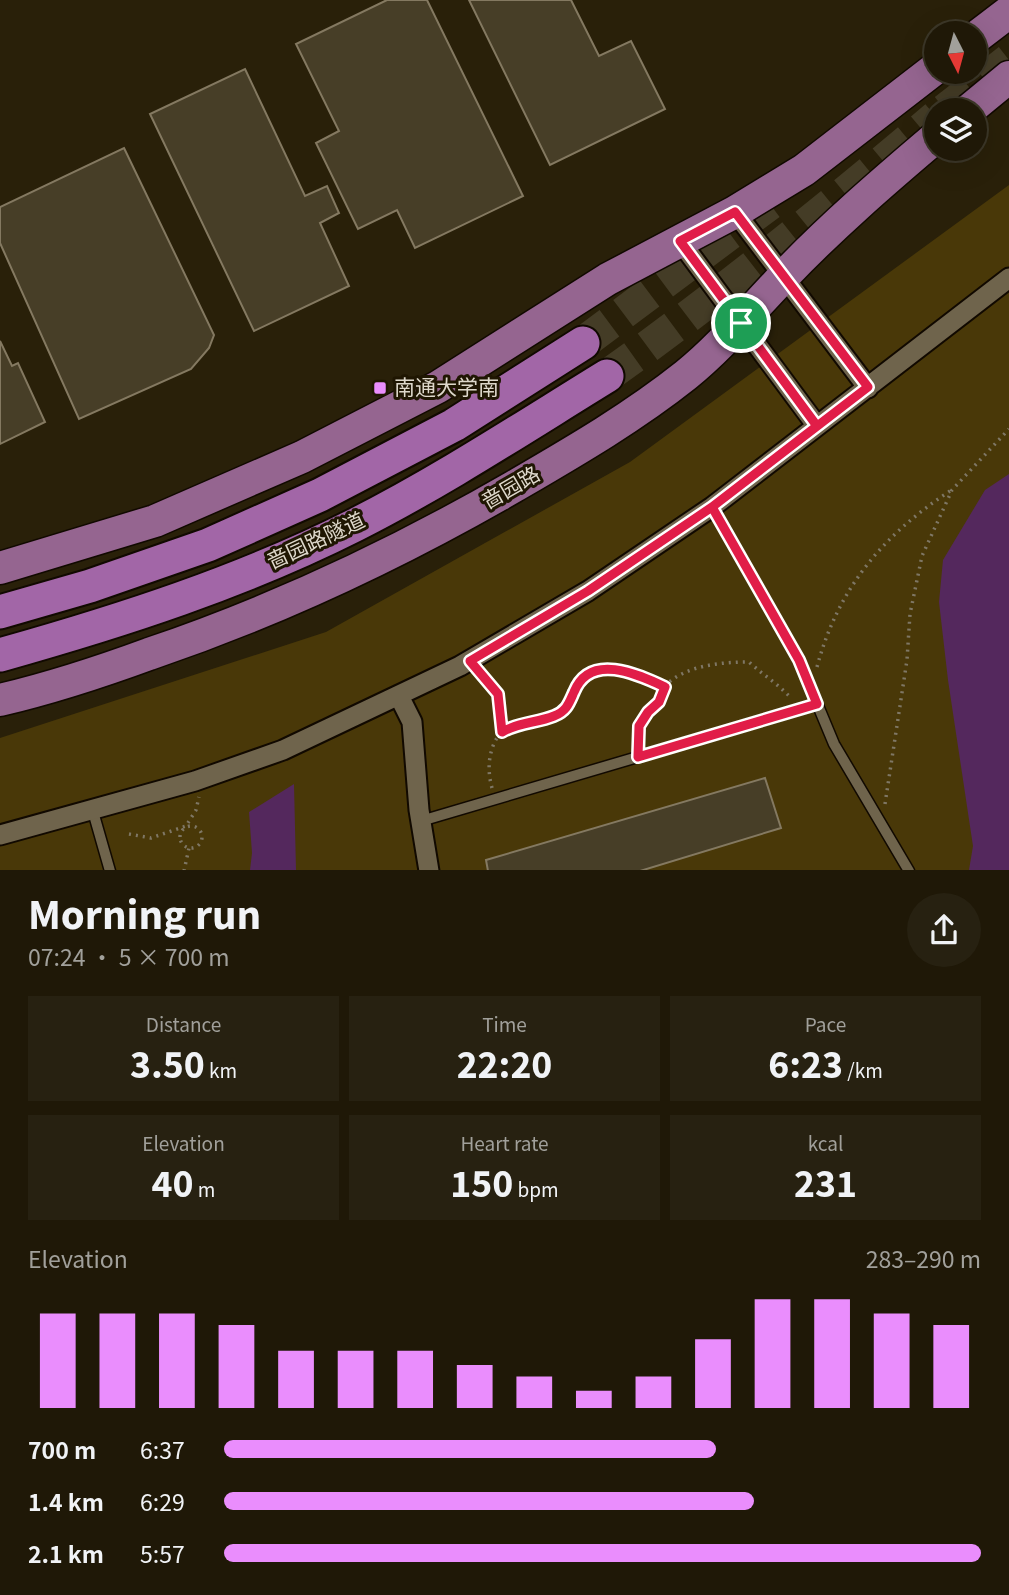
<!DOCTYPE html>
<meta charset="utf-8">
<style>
body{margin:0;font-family:Georgia,"Noto Sans SC",serif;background:#272111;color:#f1f3f6;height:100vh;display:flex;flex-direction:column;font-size:26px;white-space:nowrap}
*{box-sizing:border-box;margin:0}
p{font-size:23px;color:#a1a09b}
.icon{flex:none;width:38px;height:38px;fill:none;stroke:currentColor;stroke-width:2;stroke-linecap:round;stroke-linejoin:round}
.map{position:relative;height:870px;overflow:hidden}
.sheet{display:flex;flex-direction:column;background:#1f1807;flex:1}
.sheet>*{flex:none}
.needle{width:46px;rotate:174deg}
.fabs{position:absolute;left:924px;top:21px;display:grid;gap:14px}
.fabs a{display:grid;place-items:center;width:63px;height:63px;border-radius:50%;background:#1f1807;box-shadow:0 7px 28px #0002,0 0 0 2px #3c3728;font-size:35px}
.pin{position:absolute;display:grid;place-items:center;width:60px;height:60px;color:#fff;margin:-30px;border:4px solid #fff;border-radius:50%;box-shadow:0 2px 7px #0007}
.round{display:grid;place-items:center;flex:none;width:74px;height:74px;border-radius:37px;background:#272111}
.head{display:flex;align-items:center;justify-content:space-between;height:119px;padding:0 28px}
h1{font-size:38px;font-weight:800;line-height:52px}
.metrics{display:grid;grid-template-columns:repeat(3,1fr);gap:10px;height:119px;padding:7px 28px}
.metrics div{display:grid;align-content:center;border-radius:0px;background:#272111;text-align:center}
.metrics b{font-size:35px;font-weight:800}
.metrics small{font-size:19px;font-weight:400}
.metrics p{font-size:19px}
.chart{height:196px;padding:14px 28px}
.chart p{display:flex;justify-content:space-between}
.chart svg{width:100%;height:126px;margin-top:7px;stroke:#ea8dfd;stroke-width:6}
ul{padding:0 28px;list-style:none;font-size:23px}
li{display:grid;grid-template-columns:112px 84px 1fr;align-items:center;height:52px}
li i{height:18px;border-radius:9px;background:#ea8dfd}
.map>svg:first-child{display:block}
.green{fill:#493808}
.water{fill:#54285d}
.building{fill:#473e27;stroke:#847961;stroke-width:2}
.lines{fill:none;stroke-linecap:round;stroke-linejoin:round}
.trunk-tunnel{stroke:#443c26;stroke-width:33;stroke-dasharray:33 17;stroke-linecap:butt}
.service-casing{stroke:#110900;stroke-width:13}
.minor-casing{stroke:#110900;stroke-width:23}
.primary-casing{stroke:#110900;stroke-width:35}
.trunk-casing{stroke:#110900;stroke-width:37}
.path{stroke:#7f7765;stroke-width:3.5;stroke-dasharray:2 5;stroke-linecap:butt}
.service{stroke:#6f644c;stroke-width:10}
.minor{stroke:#6f644c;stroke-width:19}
.primary{stroke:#956590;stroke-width:32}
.trunk{stroke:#a266a7;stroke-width:33}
.route-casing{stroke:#fff;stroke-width:14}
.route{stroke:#e11d48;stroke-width:9}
.poi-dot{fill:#ea8dfd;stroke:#1f1602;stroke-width:2.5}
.labels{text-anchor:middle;stroke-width:6;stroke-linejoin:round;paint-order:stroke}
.poi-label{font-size:21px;fill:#ded8cb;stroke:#1f1602;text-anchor:start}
.street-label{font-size:21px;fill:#ded8cb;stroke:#1f1602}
</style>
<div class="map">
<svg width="1009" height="871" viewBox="0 0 1009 871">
<rect width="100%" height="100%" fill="#292009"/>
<!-- green -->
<path class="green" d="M 1009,185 L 1009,870 L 0,870 L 0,738 L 326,632 L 630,462 Z"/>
<!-- water -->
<path class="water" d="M 1009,474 L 1009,870 L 969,870 L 973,846 L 948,680 L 939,602 L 943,560 L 985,490 Z
M 294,784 L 296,870 L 250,870 L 252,853 L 249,812 Z"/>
<!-- building -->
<path class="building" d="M 387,0 L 427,0 L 523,196 L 415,248 L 397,210 L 358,229 L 316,143 L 339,131 L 296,44 Z
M 469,0 L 571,0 L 599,56 L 631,41 L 665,109 L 550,165 Z
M 245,69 L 305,196 L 327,186 L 339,213 L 320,223 L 349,286 L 254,331 L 150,114 Z
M 124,148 L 214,335 L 209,348 L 191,369 L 79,419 L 0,243 L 0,207 Z
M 0,341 L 12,366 L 18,363 L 45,422 L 0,444 Z
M 765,778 L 781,828 L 640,871 L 488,871 L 486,860 Z"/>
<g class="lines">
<!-- trunk-tunnel -->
<path class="trunk-tunnel" d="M 945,110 L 1009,60
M 583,343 L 772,202
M 607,376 C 721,295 829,207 936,117"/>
<!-- service casing -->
<g class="service-casing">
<path id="service" d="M 712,507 L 799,660 L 834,744 L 909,871
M 92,808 L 110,871
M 421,821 L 817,704"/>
</g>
<!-- minor casing -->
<g class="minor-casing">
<path id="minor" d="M 735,212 L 868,388
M 680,241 L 817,426
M 399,696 L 412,722 L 419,810 L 429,871
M 0,835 L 195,781 L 283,750 L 460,666 L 588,591 L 712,507 L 1009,278"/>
</g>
<!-- primary casing -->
<g class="primary-casing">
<path id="primary" d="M 975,38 L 1009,12
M 969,110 L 1009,77
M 0,568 L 155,521 L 302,457 L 438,387 L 608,279 L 735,212 L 804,170 L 936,68
M 0,700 C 51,688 100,672 149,654 C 276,611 397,554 513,487 C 573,452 632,418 686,375 C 722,346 752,309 784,276 C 832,226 884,181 936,137"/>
</g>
<!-- trunk casing -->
<g class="trunk-casing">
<path id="trunk" d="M 0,612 L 90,586 L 208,545 L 320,495 L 454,425 L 583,343
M 0,655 C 121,621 242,582 355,525 C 442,481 524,427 607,376"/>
</g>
<!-- path -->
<path class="path" d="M 817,667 C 838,588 883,535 950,491
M 481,674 L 498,694 L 502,732
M 638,742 C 639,722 643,719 657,704 C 662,699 661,691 666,685 C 686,665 723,662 749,662 C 763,675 777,683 790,697
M 492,788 C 488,773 488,760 493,746 C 504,715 543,726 566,708 C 572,703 571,696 574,689 C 580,679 591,669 603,668 C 621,665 649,679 665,687
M 885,804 L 907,660 L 910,614 L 922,556 L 952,490 L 1009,429
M180 837a11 11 0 1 1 22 0a11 11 0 1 1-22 0Z
M 129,834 L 151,838 L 186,826 L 196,810 L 199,797
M 184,871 L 189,848"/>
<!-- service -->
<use href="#service" class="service"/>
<!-- minor -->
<use href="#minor" class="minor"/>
<!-- primary -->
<use href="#primary" class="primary"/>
<!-- trunk -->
<use href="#trunk" class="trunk"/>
</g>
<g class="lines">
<!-- route casing -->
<g class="route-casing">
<path id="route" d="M 741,323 L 680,241 L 735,212 L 868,387 L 712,507 L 799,660 L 817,704 L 638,757 L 639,726 L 648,712 L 659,702 L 665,687 C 637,674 590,652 574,692 C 569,703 567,711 554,716 C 537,723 519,722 502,732 L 498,694 L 470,661 L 588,591 L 712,507 L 817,426 L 741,323"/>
</g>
<!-- route -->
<use href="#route" class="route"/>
</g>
<!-- markers -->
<rect class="poi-dot" x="373" y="381" width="14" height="14" rx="3.5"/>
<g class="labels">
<!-- poi labels -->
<g class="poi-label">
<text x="394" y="395">南通大学南</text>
</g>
<!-- street labels -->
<g class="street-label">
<text transform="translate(511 488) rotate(-30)" y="7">啬园路</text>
<text transform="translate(316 541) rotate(-25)" y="7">啬园路隧道</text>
</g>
</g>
</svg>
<div class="fabs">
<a><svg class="needle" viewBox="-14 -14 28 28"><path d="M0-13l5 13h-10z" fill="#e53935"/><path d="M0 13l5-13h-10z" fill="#a1a09b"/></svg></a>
<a><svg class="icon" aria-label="layers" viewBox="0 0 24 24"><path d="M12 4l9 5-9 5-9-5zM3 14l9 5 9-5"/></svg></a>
</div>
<div class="pin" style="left:741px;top:323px;background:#1e9e55"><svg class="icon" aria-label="arrive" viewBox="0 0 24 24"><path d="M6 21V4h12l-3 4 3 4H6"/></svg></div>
</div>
<section class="sheet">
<div class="head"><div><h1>Morning run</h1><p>07:24 · 5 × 700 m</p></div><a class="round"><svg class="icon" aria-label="share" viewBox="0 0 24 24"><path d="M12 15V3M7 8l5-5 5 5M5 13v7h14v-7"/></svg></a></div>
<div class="metrics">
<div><p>Distance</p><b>3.50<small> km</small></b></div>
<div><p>Time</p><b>22:20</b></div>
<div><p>Pace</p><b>6:23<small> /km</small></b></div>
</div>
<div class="metrics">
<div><p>Elevation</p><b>40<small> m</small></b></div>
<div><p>Heart rate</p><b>150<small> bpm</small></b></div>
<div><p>kcal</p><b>231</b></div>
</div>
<div class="chart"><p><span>Elevation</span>283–290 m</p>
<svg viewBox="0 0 160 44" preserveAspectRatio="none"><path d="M5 44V11M15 44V11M25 44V11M35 44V15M45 44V24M55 44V24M65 44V24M75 44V29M85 44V33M95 44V38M105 44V33M115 44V20M125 44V6M135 44V6M145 44V11M155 44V15"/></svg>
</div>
<ul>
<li><b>700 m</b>6:37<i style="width:65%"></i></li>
<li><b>1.4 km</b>6:29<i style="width:70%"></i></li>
<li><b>2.1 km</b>5:57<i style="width:100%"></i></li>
</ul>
</section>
